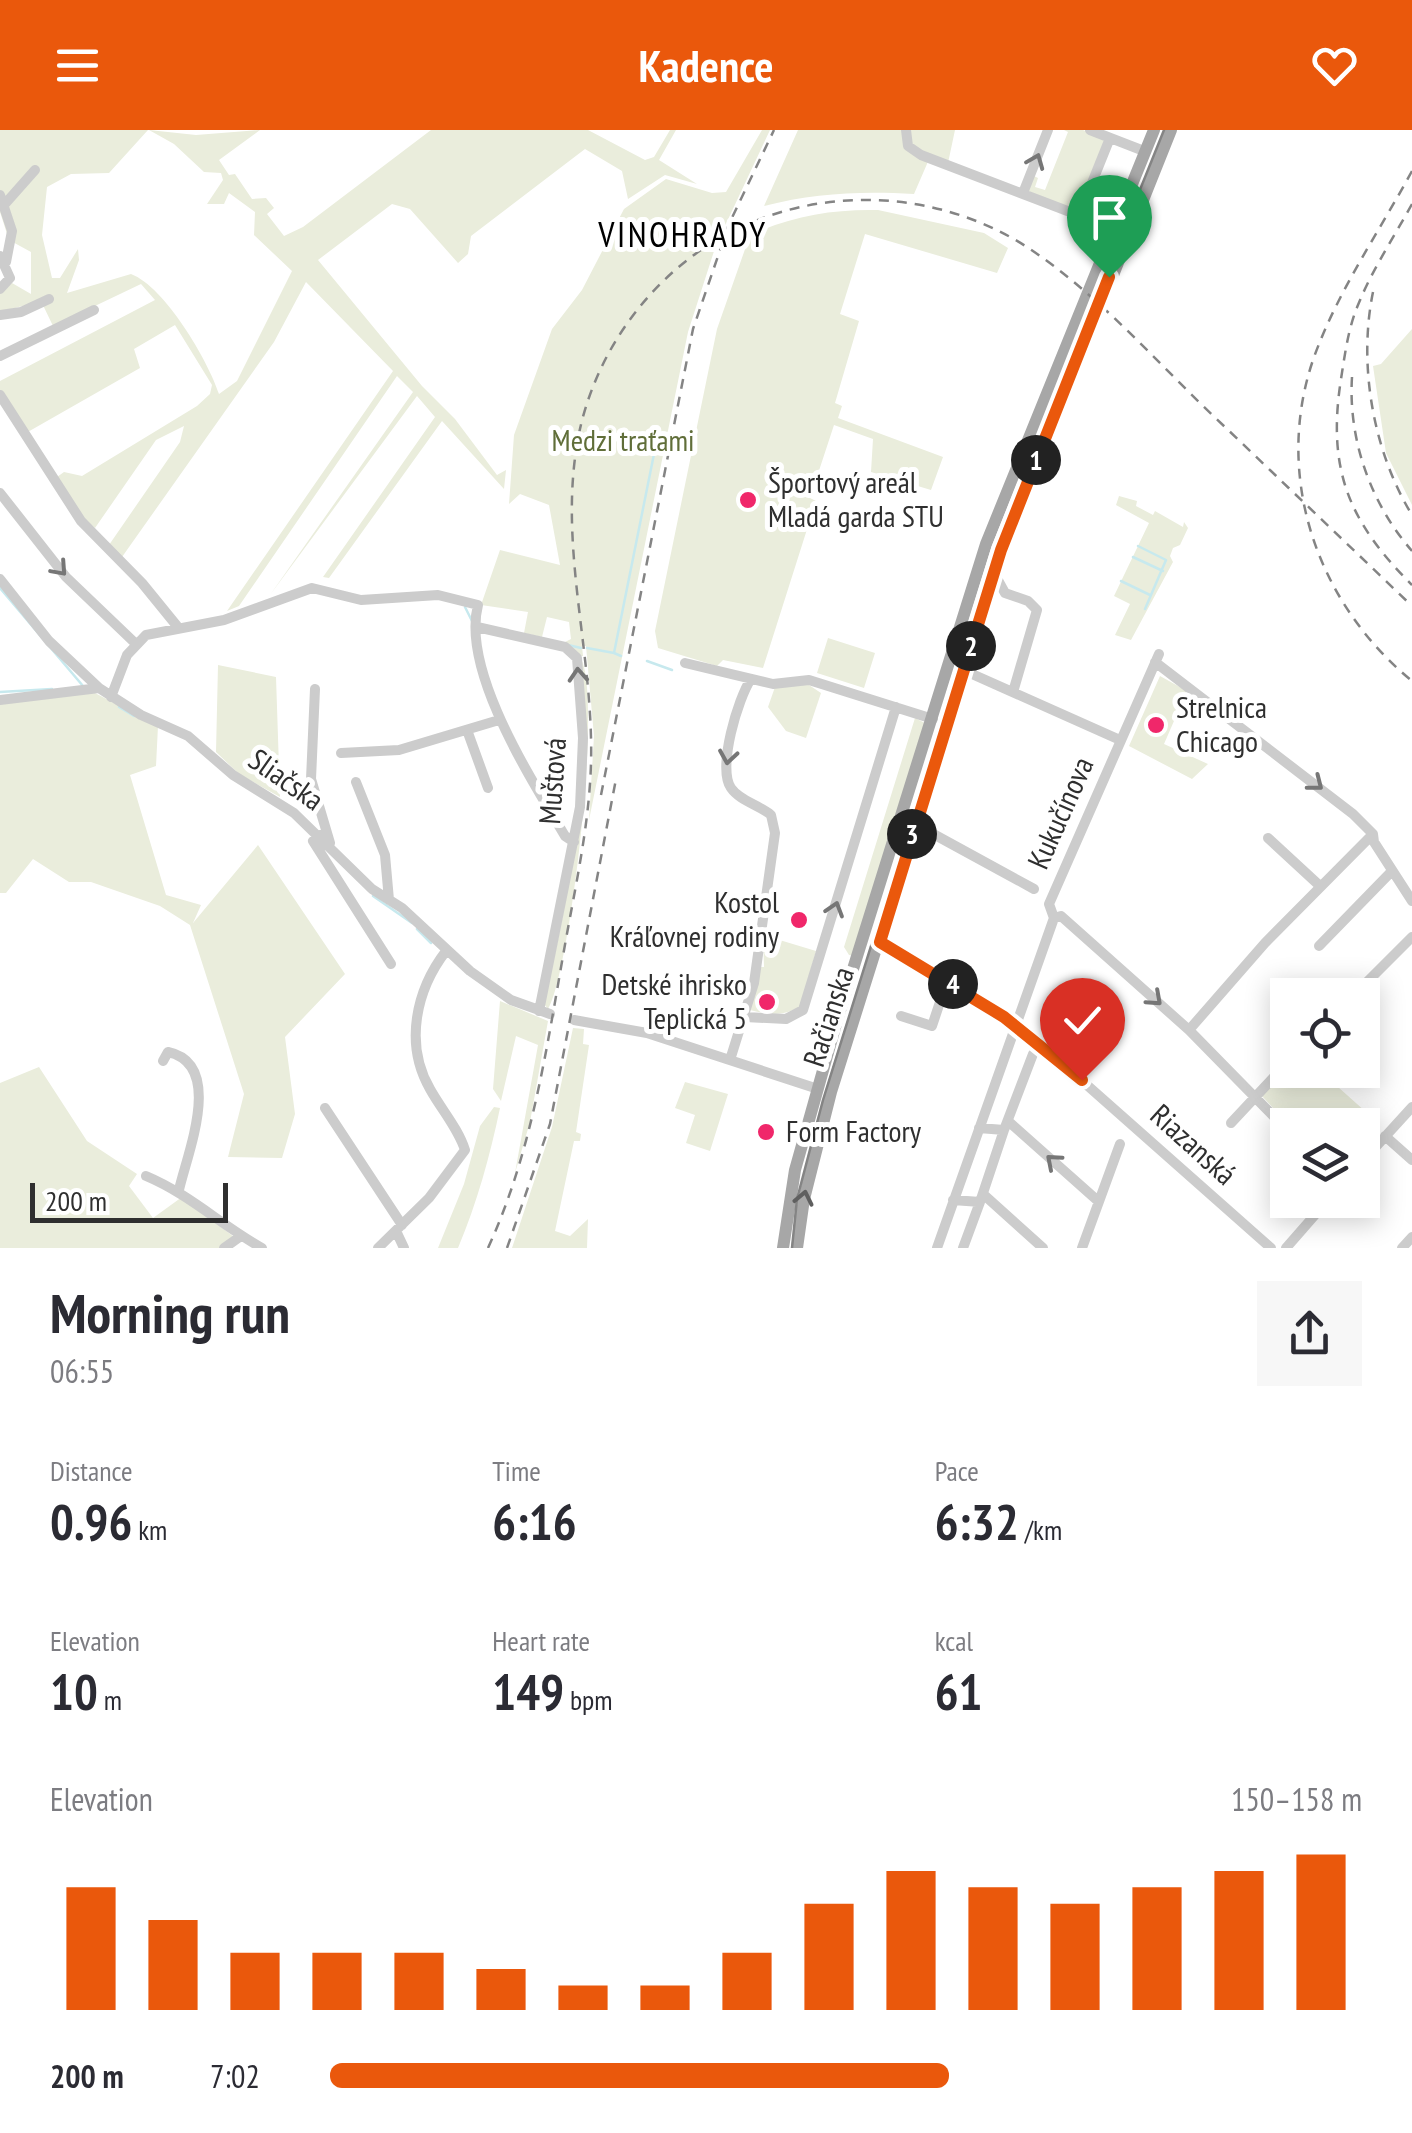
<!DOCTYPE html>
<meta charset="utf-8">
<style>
body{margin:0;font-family:"PT Sans Narrow",sans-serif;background:#f7f7f7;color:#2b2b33;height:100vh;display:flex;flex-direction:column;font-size:38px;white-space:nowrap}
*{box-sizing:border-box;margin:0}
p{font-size:32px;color:#7c7c81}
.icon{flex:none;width:55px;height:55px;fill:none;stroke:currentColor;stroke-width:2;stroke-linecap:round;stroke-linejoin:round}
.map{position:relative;height:1118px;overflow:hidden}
.details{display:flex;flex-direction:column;background:#fff;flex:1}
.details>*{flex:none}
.fabs{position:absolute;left:1270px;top:848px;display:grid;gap:20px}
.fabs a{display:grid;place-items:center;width:110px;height:110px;border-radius:0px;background:#fff;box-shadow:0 5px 25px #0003;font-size:50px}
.scale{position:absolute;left:30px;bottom:25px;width:198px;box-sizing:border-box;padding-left:10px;border:5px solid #2f2f2f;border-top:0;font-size:28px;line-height:35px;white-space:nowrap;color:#2f2f2f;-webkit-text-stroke:8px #fff;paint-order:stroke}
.pin{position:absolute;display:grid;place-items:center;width:85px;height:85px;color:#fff;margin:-102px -42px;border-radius:50% 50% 50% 0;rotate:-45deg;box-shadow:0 0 10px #0007}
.pin .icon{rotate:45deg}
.km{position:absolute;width:50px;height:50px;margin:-25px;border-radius:50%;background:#222;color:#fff;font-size:28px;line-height:50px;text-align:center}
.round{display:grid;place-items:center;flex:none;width:105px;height:105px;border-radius:0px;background:#f7f7f7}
.head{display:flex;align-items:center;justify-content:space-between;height:170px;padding:0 50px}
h1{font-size:55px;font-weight:800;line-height:75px}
.stats{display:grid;grid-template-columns:repeat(3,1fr);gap:15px;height:170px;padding:10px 50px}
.stats div{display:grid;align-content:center}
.stats b{font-size:50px;font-weight:800}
.stats small{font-size:28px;font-weight:400}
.stats p{font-size:28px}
.chart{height:280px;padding:20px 50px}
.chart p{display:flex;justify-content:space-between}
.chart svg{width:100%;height:180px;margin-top:10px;stroke:#ea580c;stroke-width:6}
ul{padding:0 50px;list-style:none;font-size:32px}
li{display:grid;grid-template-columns:160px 120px 1fr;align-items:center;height:75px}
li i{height:25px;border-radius:12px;background:#ea580c}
header{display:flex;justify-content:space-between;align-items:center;height:130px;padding:0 50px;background:#ea580c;color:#fff;font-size:45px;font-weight:800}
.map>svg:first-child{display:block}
.green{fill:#eaeddc}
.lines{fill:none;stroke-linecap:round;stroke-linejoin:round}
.stream{stroke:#c7e9ee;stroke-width:2.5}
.minor{stroke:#ccc;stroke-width:10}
.major{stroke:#a7a7a7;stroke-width:12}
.tram{stroke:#848484;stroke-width:2.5}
.rail{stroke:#848484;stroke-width:2.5;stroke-dasharray:10 8;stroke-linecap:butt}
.oneway{stroke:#767676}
.oneway2{stroke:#5f5f5f}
.route-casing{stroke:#fff;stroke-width:20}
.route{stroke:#ea580c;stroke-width:12}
.poi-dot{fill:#f0276a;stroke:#fff;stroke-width:4}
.labels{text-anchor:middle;stroke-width:10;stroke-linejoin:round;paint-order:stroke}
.park-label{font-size:30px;fill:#606e39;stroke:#fff}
.poi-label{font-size:30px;fill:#2f2f2f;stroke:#fff;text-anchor:start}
.street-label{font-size:30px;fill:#2f2f2f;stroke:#fff}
.quarter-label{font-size:35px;letter-spacing:2.5px;fill:#000;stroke:#fff}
</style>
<header><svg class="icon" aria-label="menu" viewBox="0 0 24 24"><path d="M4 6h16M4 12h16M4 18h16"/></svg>Kadence<svg class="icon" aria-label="heart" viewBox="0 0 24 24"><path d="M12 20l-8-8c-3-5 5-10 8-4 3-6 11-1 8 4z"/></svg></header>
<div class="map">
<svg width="1412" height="1118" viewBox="0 0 1412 1118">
<rect width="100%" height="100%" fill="#fff"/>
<!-- green -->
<path class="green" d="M 0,0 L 148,0 L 109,43 L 71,44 L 47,57 L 42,105 L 52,148 L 60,148 L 78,119 L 79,130 L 67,163 L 131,144 C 165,157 208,230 219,264 L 237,251 L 292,141 L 254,105 L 255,82 L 229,63 L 224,74 L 207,74 L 223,50 L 221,43 L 204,42 L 174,14 L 149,0 L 196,5 L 260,0 L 219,30 L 229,45 L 235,44 L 252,69 L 266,68 L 274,78 L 267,84 L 284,106 L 303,97 L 431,0 L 588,0 L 645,30 L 654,27 L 670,0 L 676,0 L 659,30 L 697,54 L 665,45 L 628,69 L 622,41 L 585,19 L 471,106 L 468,124 L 458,133 L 410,79 L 392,74 L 318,130 L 422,256 L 455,289 L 497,345 L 506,340 L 504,359 L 442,291 L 329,448 L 323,447 L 435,287 L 417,266 L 270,465 L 413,262 L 397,246 L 239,476 L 227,481 L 393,241 L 306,152 L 274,212 L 122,427 L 109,415 L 180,312 L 184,296 L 156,310 L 95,398 L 81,387 L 57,347 L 64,342 L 82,346 L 197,276 L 210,264 L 212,255 L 175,195 L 134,219 L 140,238 L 26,303 L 0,260 L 0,251 L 155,170 L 141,154 L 53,196 L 41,171 L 0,182 L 0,163 L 12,153 L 31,164 L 31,122 L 9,110 L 0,82 Z
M 762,0 L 770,0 L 716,115 L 688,202 L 589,690 L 594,606 L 586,516 L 582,516 L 583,526 L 578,526 L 565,512 L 571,509 L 569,492 L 547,487 L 542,507 L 524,503 L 528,482 L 481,475 L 500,420 L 560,435 L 549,375 L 520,364 L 509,374 L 514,305 L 552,199 L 582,160 L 624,79 L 666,49 L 712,63 L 726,62 Z
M 798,0 L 955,0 L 948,33 L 930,27 L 914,64 C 861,61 815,63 764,76 Z
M 1064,0 L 1083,0 L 1107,10 L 1077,78 L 1072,79 L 1028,61 L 1032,45 L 1038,48 L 1035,57 L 1045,60 L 1068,2 Z
M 878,80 L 984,103 L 1008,118 L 997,143 L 865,104 L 840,184 L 859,191 L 835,273 L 842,276 L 838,288 L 943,327 L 931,360 L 871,342 L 873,309 L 834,295 L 810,368 L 816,371 L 763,538 L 723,530 L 717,536 L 658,518 L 655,501 L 717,199 L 750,105 C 792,86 832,79 878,80 Z
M 1412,199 L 1412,375 L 1386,323 L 1373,236 L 1381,234 Z
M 1119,366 L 1137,371 L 1136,376 L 1153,385 L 1155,381 L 1183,397 L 1184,392 L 1188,398 L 1180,415 L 1173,418 L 1170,426 L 1173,432 L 1131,510 L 1115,505 L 1130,474 L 1114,466 L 1149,393 L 1116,375 Z
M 828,508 L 875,523 L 864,558 L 817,543 Z
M 581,529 C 603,569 569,847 548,879 L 544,874 C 570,759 592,647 581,529 Z
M 218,535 L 276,547 L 280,667 L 239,644 L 216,622 Z
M 1160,546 L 1187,561 L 1164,614 L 1208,634 L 1192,649 L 1129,616 Z
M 806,553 L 821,563 L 806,608 L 786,601 L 768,577 L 775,557 Z
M 95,563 L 158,596 L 156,636 L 130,645 L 166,765 L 201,775 L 193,793 L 258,715 L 345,844 L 285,907 L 295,984 L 282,1028 L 228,1027 L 244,964 L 190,795 L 160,776 L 91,752 L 69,752 L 33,729 L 6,763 L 0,763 L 0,570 Z
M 915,588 L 925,593 L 854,826 L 849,825 L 844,817 Z
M 763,805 L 816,821 L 800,877 C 783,886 769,885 750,880 L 758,837 L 764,837 Z
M 500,871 L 548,891 L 530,992 L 515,1043 L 538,915 L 516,906 L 501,971 L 493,959 Z
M 573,898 L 584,899 L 583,914 L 589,915 L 576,1002 L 581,1004 L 580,1011 L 574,1011 L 555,1101 L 570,1106 L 588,1089 L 587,1118 L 512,1118 L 552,997 Z
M 39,937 L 87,1011 L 137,1044 L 129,1056 L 153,1088 L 182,1067 L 234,1107 L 219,1118 L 0,1118 L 0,953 Z
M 1287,939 L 1319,940 L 1366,982 L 1359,995 L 1289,995 L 1261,965 Z
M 685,952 L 728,964 L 710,1021 L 686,1013 L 695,985 L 675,978 Z
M 494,977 L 500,978 C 490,1026 477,1073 458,1118 L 438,1118 L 464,1054 L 480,996 Z"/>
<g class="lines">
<!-- stream -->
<path class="stream" d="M 1138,416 L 1166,430 L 1145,479
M 1133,427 L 1163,441
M 1121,451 L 1150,465
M 0,458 L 83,556
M 465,477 L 472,491
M 568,515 L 581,518
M 587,518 L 614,523
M 621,526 L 614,523 L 654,324
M 647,531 L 672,540
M 0,562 L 52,559
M 119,577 L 134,586
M 373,766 L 412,793
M 417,799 L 431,813"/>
<!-- minor -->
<path class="minor" d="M 906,0 L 908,16 L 921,25 L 1112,98
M 1090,0 L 1144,21
M 1023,63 L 1048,0
M 0,65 L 12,101 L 6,132
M 4,75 L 35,40
M 1079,85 L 1110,8
M 0,126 L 10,148 L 0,159
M 0,185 L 21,182 L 49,169
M 0,226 L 94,180
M 0,265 L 81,391 L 142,453 L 177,496
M 0,363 L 66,447 L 135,513
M 994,443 L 1005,463 L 1028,471 L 1037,480 L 1013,562
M 0,449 L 49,511 L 99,558 L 141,585 L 188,606 L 233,645 L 294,683 L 372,759 L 402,778 L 470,841 L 511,870 L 550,884
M 477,497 L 565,517 L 577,528 L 583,608 L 580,677 L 539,881
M 1155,532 L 1353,684 L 1373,704 L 1374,712 L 1412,771
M 685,533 L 773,554 L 809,550 L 933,589
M 963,540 L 1120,610
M 315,559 L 311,649 L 330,713
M 111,567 L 127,525 L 146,505 L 224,490 L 312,458 L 361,470 L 438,465 L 478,475 C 461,541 532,650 565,706 L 574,712
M 0,570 L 99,558
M 467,600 L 488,658
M 341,623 L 399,620 L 499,590
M 356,652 L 385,725 L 389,770
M 915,694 L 1034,759
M 320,705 L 313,711 L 391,834
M 1268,708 L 1320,756
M 1054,788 L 1061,786 L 1189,900 L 1288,1001
M 880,812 L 1036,910 L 1271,1118
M 1319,816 L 1392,741
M 1354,865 L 1412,807
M 901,886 L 932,896 L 947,851
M 745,887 L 786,889 L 803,880 L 896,577
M 574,890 L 647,903 L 818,959
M 1189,900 L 1265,813 L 1373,704
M 730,930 L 754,853 L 775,703 L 771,685 C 759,675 740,671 731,658 C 717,638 738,568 751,549
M 163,931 L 168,922 C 225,934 187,1024 179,1060
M 325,978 L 402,1095
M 1008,991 L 1098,1071
M 1231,993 L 1288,932
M 979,998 L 1004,1000 L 1033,924
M 1385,1006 L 1412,1030
M 1362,1032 L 1412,977
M 146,1046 C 189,1064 221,1095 262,1118
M 983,1064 L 1043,1118
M 953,1070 L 980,1072 L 1004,1000
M 396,1101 L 404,1118
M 224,1118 L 241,1106
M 378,1118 L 429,1068 L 465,1020 C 458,998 441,979 430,959 C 404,914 416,860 446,821
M 937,1118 L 1054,788 L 1049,774 L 1159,524
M 963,1118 L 980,1072
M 1082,1118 L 1120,1014
M 1286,1118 L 1328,1070
M 1402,1118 L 1412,1107"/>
<!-- major -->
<path class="major" d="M 783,1118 L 795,1040 L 838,887 L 986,414 L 1154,0
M 797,1118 L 804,1069 L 831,962 L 994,443 L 1171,0"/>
<!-- tram -->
<path class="tram" d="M 792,1118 L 797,1069 L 823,970 L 992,428 L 1164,0"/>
<!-- rail -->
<path class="rail" d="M 1412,41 C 1379,102 1336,164 1313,230 C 1273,348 1318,474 1412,551
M 1412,74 C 1394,107 1372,140 1358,175 C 1348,199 1345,224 1341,249 C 1327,339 1348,391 1412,455
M 1373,162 C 1358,235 1373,321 1412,385
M 1352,247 C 1348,310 1371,374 1412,421
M 601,665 L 693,199 L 729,94 L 774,0
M 488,1118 C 533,1020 547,915 566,809 C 578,743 593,676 591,608 C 589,515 563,421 575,328 C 585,242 636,161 710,114 C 807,53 935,56 1030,119 C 1094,162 1148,222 1202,275 C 1272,342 1342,409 1412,476
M 507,1118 L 550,994 L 616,649"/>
</g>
<!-- one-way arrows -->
<defs><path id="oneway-chevron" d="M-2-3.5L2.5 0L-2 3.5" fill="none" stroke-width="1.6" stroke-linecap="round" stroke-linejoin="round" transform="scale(2.5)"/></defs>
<g class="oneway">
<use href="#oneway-chevron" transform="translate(1036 31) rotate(-68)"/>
<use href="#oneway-chevron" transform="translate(60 439) rotate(48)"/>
<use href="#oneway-chevron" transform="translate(578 545) rotate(-94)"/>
<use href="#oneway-chevron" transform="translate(728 627) rotate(99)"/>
<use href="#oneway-chevron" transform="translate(1316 654) rotate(38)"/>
<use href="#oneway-chevron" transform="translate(835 779) rotate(-73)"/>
<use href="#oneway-chevron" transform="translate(1155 869) rotate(42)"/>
<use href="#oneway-chevron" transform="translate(1053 1031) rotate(-139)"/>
</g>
<use class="oneway2" href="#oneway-chevron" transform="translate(804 1068) rotate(-78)"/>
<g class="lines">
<!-- route casing -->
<g class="route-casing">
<path id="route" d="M 1082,950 L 1004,887 L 880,812 L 1001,420 L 1109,147"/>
</g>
<!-- route -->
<use href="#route" class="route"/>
</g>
<!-- markers -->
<g class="poi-dot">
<circle cx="748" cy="370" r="10"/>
<circle cx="1156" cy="595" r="10"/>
<circle cx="799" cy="790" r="10"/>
<circle cx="767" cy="872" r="10"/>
<circle cx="766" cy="1002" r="10"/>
</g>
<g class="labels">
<!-- park labels -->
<g class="park-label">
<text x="623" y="321">Medzi traťami</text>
</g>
<!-- poi labels -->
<g class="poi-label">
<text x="768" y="363">Športový areál<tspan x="768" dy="34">Mladá garda STU</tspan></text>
<text x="1176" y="588">Strelnica<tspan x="1176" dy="34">Chicago</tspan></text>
<text x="779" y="783" text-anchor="end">Kostol<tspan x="779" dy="34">Kráľovnej rodiny</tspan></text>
<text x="747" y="865" text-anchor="end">Detské ihrisko<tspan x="747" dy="34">Teplická 5</tspan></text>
<text x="786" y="1012">Form Factory</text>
</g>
<!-- street labels -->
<g class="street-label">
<text transform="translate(286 650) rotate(35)" y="10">Sliačska</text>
<text transform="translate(553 651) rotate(-86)" y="10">Muštová</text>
<text transform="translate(1061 683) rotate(-66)" y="10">Kukučínova</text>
<text transform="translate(829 887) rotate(-72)" y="10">Račianska</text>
<text transform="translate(1193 1015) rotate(42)" y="10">Riazanská</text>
</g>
<!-- quarter labels -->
<g class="quarter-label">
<text x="683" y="117">VINOHRADY</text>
</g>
</g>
</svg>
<div class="fabs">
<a><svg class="icon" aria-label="locate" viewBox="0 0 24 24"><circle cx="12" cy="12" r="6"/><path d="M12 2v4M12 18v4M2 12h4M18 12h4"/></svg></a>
<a><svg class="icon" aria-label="layers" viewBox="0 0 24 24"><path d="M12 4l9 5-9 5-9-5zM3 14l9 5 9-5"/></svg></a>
</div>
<div class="scale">200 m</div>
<div class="pin" style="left:1109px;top:147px;background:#1e9e55"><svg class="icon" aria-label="arrive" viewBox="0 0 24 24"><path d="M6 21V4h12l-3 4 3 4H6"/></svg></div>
<div class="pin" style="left:1082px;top:950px;background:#d93025"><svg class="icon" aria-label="check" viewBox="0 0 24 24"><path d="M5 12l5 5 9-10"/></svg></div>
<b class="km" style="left:1036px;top:330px">1</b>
<b class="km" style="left:971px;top:516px">2</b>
<b class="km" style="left:912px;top:704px">3</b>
<b class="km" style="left:953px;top:854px">4</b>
</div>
<section class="details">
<div class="head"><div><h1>Morning run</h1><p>06:55</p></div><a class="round"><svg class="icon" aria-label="share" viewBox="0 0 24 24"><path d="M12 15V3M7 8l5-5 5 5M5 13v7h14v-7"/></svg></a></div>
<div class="stats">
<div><p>Distance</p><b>0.96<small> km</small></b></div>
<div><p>Time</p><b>6:16</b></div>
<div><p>Pace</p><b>6:32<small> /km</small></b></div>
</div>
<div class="stats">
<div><p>Elevation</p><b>10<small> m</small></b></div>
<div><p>Heart rate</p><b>149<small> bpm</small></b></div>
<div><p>kcal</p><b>61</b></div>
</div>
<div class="chart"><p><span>Elevation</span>150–158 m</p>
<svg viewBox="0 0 160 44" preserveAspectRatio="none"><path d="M5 44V14M15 44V22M25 44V30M35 44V30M45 44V30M55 44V34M65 44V38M75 44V38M85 44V30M95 44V18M105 44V10M115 44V14M125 44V18M135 44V14M145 44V10M155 44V6"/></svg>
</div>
<ul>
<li><b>200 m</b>7:02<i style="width:60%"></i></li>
</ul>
</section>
